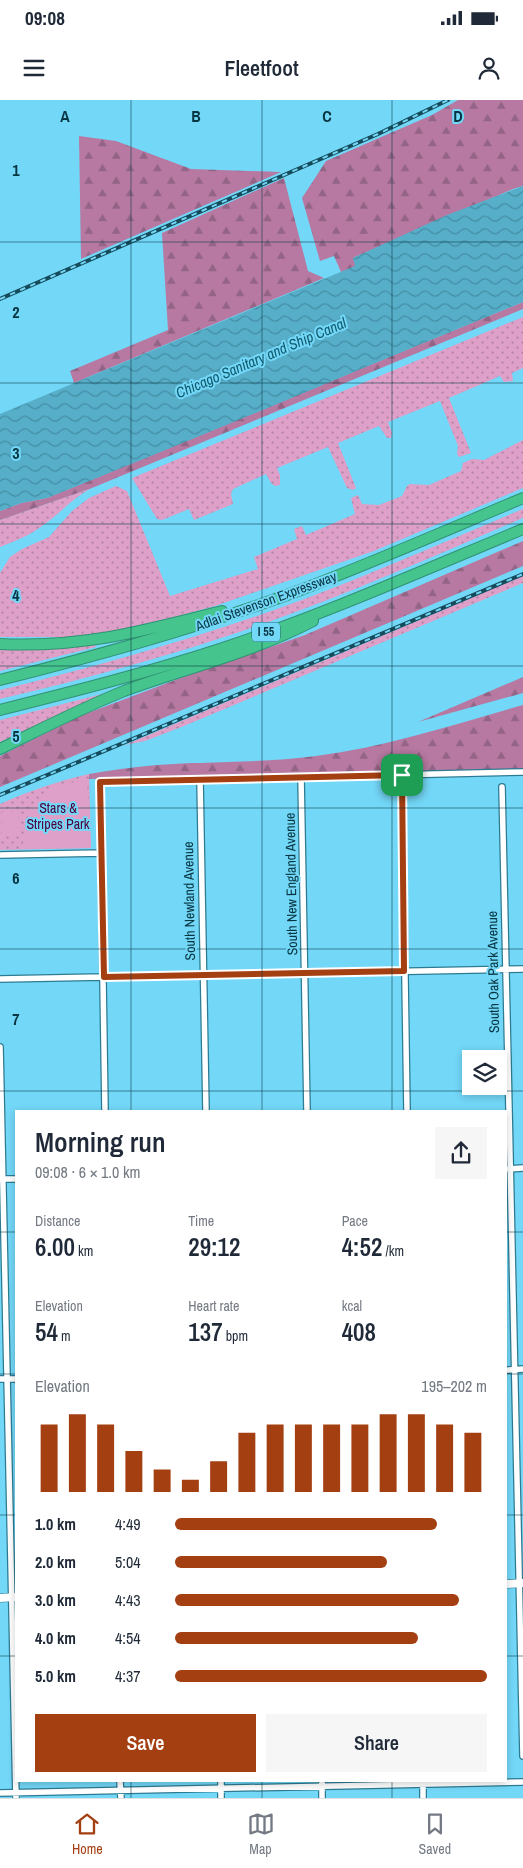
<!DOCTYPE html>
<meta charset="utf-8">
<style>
body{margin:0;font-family:"Archivo Narrow",sans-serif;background:#f6f6f7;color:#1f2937;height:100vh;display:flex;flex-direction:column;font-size:19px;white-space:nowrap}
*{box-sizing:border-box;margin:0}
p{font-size:16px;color:#747a83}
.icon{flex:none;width:28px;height:28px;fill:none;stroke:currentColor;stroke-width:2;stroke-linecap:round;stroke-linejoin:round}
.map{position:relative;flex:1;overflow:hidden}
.panel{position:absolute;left:15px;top:1010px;width:492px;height:672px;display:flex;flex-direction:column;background:#fff;border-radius:0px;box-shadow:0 2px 8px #0003}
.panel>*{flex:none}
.buttons{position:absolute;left:462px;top:950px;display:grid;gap:10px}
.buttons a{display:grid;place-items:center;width:45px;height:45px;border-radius:0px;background:#fff;box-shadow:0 2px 8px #0003;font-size:25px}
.pin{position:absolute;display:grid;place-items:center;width:42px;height:42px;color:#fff;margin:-21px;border-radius:10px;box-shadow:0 2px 8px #0006}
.round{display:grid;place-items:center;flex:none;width:52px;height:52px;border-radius:0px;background:#f6f6f7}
.overview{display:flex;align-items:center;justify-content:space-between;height:85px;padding:0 20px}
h1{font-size:28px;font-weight:600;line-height:38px}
.stats{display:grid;grid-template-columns:repeat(3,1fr);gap:8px;height:85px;padding:5px 20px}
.stats div{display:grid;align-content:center}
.stats b{font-size:25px;font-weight:600}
.stats small{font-size:14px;font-weight:400}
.stats p{font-size:14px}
.chart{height:140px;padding:10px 20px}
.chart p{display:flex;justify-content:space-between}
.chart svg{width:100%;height:90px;margin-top:5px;stroke:#a43f12;stroke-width:6}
.primary-button{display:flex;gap:10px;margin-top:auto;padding:10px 20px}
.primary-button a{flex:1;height:58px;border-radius:0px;background:#a43f12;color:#fff;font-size:20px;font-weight:600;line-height:58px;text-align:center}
.primary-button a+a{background:#f6f6f7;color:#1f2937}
ul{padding:0 20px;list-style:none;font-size:16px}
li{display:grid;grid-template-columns:80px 60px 1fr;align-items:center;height:38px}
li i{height:12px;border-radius:6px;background:#a43f12}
.status{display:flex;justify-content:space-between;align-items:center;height:35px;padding:0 25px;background:#fff;direction:ltr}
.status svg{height:14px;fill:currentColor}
header{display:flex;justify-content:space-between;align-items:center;height:65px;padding:0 20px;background:#fff;font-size:22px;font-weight:600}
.tabs{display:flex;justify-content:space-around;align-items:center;height:70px;border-top:1px solid #e0e1e3;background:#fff;font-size:14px;color:#747a83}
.tabs a{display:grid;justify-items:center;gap:2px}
.tabs .active{color:#a43f12}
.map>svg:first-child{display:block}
.grass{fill:url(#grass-dots)}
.forest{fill:url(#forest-firs)}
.pitch{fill:#dea0c8}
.water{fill:url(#water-waves)}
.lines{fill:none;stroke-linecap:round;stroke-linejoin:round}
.street-casing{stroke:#2d7b92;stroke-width:8}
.secondary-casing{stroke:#2d7b92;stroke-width:9}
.highway-casing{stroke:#309273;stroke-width:12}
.street{stroke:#fff;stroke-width:5.5}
.secondary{stroke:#fff;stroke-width:8}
.highway{stroke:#46c48d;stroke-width:10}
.rail-casing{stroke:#154b5a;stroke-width:4}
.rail{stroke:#73d7f7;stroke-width:2;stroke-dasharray:5.5;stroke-linecap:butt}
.route-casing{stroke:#fff;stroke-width:10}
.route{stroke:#a43f12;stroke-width:6}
.grid{fill:none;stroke:#073642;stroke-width:1;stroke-opacity:0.55}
.labels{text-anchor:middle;stroke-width:4;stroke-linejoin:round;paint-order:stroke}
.shield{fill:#73d7f7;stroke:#276678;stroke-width:1}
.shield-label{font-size:12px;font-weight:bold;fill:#073642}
.street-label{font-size:14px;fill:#073642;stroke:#73d7f7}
.park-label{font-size:14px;fill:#4d003b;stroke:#73d7f7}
.water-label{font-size:15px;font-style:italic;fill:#105a6d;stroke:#73d7f7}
.grid-label{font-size:16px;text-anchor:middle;font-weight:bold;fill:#073642;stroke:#73d7f7;stroke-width:4;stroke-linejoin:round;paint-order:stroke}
</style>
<div class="status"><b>09:08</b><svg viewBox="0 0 49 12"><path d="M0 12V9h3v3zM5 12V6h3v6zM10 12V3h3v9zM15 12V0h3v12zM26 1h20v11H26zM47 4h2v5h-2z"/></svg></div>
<header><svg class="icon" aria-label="menu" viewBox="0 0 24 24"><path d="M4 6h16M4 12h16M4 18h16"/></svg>Fleetfoot<svg class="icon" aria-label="person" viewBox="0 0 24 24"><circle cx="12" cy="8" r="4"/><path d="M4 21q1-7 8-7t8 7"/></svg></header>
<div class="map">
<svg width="523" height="1698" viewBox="0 0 523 1698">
<defs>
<pattern id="grass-dots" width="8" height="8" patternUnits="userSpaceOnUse" patternTransform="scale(1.25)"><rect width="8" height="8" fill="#dea0c8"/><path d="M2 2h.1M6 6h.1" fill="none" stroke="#b283a4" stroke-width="1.8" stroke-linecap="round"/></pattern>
<pattern id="forest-firs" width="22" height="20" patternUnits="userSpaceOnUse" patternTransform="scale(1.25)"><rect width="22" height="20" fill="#b779a1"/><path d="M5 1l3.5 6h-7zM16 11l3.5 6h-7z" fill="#936485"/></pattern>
<pattern id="water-waves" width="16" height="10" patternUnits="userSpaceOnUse" patternTransform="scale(1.25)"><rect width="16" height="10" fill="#56aec9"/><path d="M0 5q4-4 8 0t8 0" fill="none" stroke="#458ea5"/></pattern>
</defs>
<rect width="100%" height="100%" fill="#73d7f7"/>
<!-- grass -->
<path class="grass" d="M 523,217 L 523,268 L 512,273 L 513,281 L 504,282 L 500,276 L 449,298 L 471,353 L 459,357 L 457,354 L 458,346 L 440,301 L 388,322 L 392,333 L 391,338 L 387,338 L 379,326 L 338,343 L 356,388 L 353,390 L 347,388 L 328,347 L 277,368 L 280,375 L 280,385 L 275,386 L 271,383 L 266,374 L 233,389 L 231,394 L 233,404 L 194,420 L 189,409 L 162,420 L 157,419 L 132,378 Z
M 523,340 L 523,388 L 374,451 L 215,506 L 174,517 L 109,532 L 68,537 L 0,537 L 0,473 L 10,457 L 22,449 L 49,437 L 72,411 L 89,398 L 116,386 L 127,391 L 170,496 L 258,469 L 254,457 L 297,439 L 294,429 L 302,426 L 306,435 L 355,414 L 351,398 L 358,395 L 362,404 L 379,405 L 402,396 L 407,386 L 410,384 L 429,385 L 461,371 L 463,363 L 472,359 L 484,360 Z
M 92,388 C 72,398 60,414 42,426 C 29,436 15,441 0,447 L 0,420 Z
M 523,409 L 523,418 C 437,455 351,493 263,524 C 176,554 89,578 0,599 L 0,590 C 94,567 186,541 277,509 C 360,479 441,443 523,409 Z
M 523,476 L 523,483 L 184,626 L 145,641 L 125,645 Z
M 95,545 L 96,547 L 0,571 L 0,548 L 46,549 Z
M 102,594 L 103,595 L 0,642 L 0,620 Z
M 89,674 L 91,748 L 0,750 L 0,704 C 29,691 58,681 89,674 Z"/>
<!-- forest -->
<path class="forest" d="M 458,0 L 523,0 L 523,86 L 513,89 L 353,158 L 356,166 L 341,172 L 334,156 L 320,161 L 302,98 L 326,61 L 432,15 Z
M 79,36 L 116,41 L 191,69 L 281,72 L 81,159 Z
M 284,78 L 308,171 L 324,178 L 74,283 L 70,271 L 168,230 L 162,133 Z
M 523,202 L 523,209 L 92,388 L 0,420 L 0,411 L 21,403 L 47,398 Z
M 523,441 L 523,466 L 0,687 L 0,656 L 80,616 L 178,579 L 305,535 Z
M 523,577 L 523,593 L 418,622 Z
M 523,605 L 523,669 L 450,672 L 89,679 L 89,674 C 111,670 134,667 157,665 C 210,661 263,663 316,656 C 386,647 455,624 523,605 Z"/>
<!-- pitch -->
<path class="pitch" d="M 87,681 L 91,748 L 23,749 C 23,705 42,683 87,681 Z
M 2,712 L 18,712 L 19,736 L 2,736 Z"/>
<!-- water -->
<path class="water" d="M 523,86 L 523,202 C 364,267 206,335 47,398 L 21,403 L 0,411 L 0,314 L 355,166 L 353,158 L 447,115 Z"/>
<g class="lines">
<!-- street casing -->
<g class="street-casing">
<path id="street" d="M 402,675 L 407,1011
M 301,677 L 307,1011
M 200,679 L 206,1011
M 502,687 L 523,1656
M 0,755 L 101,753
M 0,879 L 523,869
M 0,947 L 16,1698
M 105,1011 L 100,682 L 523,672
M 508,1069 L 523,1068
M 1,1079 L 16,1079
M 506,1270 L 523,1269
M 0,1279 L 16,1279
M 120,1681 L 121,1698
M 221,1681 L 221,1698
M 322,1681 L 322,1698
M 423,1683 L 423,1698
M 0,1693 L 523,1682"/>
</g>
<!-- secondary casing -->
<g class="secondary-casing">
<path id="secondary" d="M 506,1484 L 523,1483
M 0,1498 L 16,1497"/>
</g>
<!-- highway casing -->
<g class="highway-casing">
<path id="highway" d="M 0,544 C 82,548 144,531 222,511
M 0,580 C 100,555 198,528 295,492 C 372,463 447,430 523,398
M 0,610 C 75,591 150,572 223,548 C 325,514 424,470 523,429
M 0,649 C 41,629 82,608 124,591 C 187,568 254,552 313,521"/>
</g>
<!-- street -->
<use href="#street" class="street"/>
<!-- secondary -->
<use href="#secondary" class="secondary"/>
<!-- highway -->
<use href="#highway" class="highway"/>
<!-- rail casing -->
<g class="rail-casing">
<path id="rail" d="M 0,199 L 378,34 L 448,0
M 0,695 L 523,474"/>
</g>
<!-- rail -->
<use href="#rail" class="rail"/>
</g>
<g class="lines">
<!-- route casing -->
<g class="route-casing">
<path id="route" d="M 402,675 L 404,871 L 104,877 L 100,682 Z"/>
</g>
<!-- route -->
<use href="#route" class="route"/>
</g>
<!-- grid -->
<path class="grid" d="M 131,0 L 131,1011M 262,0 L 262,1011M 392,0 L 392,1011M 0,142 L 523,142M 0,283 L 523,283M 0,424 L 523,424M 0,566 L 523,566M 0,708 L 523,708M 0,849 L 523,849M 0,991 L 523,991M 0,1132 L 16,1132M 506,1132 L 523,1132M 0,1274 L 16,1274M 506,1274 L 523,1274M 0,1415 L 16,1415M 506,1415 L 523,1415M 0,1556 L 16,1556M 506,1556 L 523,1556M 131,1681 L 131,1698M 262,1681 L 262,1698M 392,1681 L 392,1698"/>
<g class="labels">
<!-- shield labels -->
<rect class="shield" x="252" y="522.5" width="28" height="19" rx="4"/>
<g class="shield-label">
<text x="266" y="536">I 55</text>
</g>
<!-- street labels -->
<g class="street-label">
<text transform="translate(266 501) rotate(-20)" y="5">Adlai Stevenson Expressway</text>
<text transform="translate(291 784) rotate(-91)" y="5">South New England Avenue</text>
<text transform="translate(189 801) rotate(-91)" y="5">South Newland Avenue</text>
<text transform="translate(493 872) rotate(-91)" y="5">South Oak Park Avenue</text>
</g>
<!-- park labels -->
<g class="park-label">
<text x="58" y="713">Stars &amp;<tspan x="58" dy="16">Stripes Park</tspan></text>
</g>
<!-- water labels -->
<g class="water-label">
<text transform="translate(261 258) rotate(-23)" y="5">Chicago Sanitary and Ship Canal</text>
</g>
</g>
<g class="grid-label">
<text x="65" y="22">A</text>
<text x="196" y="22">B</text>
<text x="327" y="22">C</text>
<text x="458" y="22">D</text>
<text x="16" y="76">1</text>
<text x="16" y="218">2</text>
<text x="16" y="359">3</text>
<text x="16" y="501">4</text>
<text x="16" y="642">5</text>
<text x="16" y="784">6</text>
<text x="16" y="925">7</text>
</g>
</svg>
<div class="buttons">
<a><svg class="icon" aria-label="layers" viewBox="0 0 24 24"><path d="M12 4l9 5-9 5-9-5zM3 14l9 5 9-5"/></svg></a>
</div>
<div class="pin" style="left:402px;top:675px;background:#1e9e55"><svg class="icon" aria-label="arrive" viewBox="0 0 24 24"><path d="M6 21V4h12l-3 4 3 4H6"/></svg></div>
<section class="panel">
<div class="overview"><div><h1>Morning run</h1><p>09:08 · 6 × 1.0 km</p></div><a class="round"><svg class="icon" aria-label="share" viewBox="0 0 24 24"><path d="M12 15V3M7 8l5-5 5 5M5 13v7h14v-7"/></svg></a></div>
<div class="stats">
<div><p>Distance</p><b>6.00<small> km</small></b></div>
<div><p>Time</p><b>29:12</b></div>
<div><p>Pace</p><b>4:52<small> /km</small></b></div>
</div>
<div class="stats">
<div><p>Elevation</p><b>54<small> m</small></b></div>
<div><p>Heart rate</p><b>137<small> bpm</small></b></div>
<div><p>kcal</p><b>408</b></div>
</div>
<div class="chart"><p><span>Elevation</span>195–202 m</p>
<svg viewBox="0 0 160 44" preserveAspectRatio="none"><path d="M5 44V11M15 44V6M25 44V11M35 44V24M45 44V33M55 44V38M65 44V29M75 44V15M85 44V11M95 44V11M105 44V11M115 44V11M125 44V6M135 44V6M145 44V11M155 44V15"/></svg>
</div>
<ul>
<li><b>1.0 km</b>4:49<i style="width:84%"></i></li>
<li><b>2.0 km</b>5:04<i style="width:68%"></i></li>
<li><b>3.0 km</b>4:43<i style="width:91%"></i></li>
<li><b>4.0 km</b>4:54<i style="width:78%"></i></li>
<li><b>5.0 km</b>4:37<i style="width:100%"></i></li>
</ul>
<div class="primary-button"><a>Save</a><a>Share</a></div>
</section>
</div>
<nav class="tabs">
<a class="active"><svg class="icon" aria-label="home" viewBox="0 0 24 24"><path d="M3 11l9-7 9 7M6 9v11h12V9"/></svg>Home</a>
<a><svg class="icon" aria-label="map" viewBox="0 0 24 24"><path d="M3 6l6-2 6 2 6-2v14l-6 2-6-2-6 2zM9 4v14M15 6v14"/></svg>Map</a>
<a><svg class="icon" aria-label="saved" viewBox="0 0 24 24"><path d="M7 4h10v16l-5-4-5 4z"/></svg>Saved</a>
</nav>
